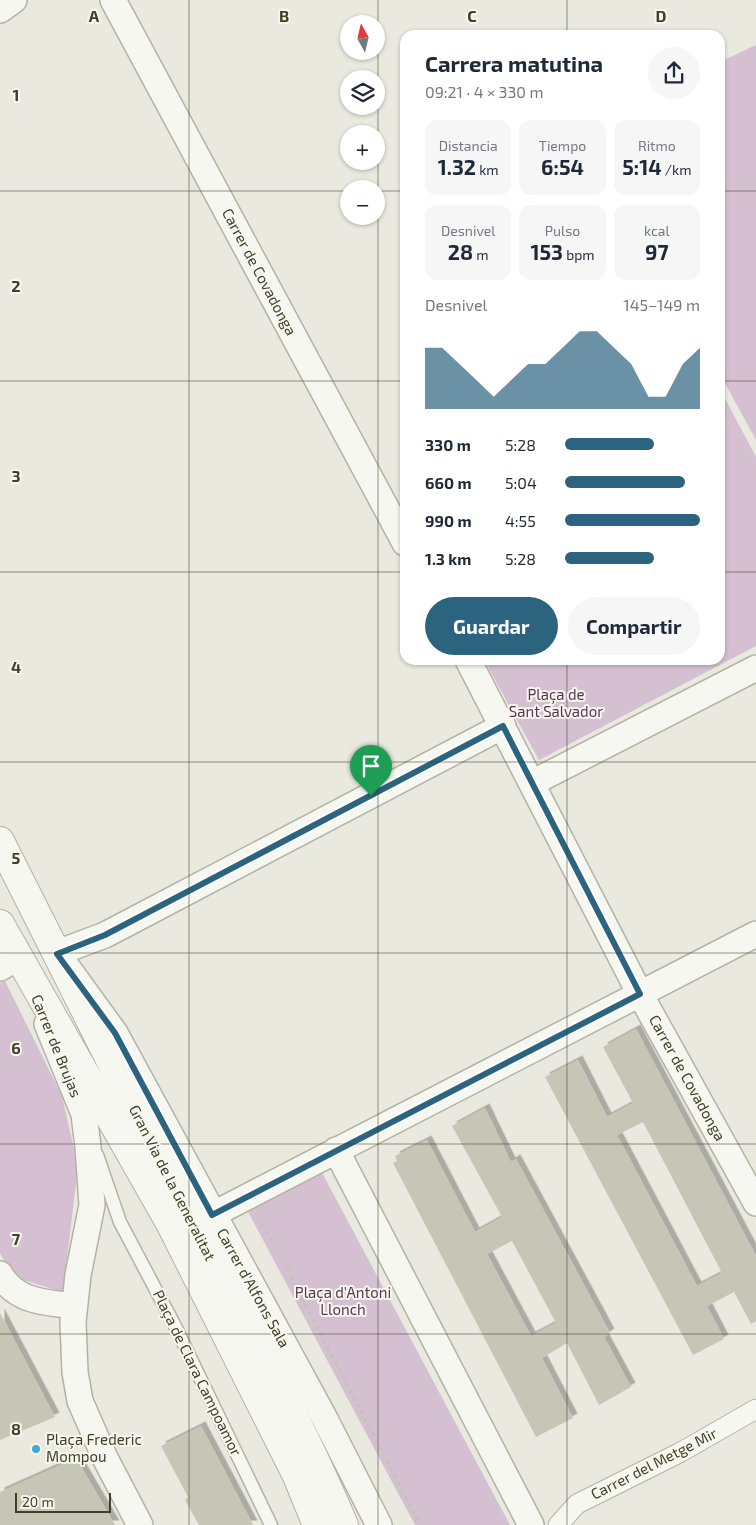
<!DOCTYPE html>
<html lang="es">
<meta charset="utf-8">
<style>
body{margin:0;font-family:"Exo 2",sans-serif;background:#f6f6f7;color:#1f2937;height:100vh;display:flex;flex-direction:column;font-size:19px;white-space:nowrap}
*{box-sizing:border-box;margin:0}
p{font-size:16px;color:#747a83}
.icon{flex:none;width:28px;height:28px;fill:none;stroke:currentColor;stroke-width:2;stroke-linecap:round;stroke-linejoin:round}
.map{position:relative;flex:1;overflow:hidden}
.drawer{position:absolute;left:400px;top:30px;width:325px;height:635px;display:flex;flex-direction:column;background:#fff;border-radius:15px;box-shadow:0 1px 4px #0004}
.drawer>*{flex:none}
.needle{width:32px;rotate:352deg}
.fabs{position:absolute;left:340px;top:15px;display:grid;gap:10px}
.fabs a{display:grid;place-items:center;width:45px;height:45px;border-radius:50%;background:#fff;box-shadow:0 1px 4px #0004;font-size:25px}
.scale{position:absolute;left:15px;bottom:12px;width:96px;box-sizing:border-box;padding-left:5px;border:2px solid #3f4127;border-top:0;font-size:14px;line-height:18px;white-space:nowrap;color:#3f4127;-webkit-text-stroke:4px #f6f7ef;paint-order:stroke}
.pin{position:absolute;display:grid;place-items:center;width:42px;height:42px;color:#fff;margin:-51px -21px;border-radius:50% 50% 50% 0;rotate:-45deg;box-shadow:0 0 5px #0007}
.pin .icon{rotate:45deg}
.round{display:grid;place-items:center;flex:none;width:52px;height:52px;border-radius:26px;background:#f6f6f7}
.headline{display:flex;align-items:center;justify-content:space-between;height:85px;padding:0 25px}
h1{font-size:22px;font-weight:700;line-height:38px}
.stats{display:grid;grid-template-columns:repeat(3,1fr);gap:8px;height:85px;padding:5px 25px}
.stats div{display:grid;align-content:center;border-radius:12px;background:#f6f6f7;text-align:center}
.stats b{font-size:21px;font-weight:700}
.stats small{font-size:14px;font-weight:400}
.stats p{font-size:14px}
.chart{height:140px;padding:10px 25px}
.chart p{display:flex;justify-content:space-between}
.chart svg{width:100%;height:90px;margin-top:5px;fill:#2c637f;opacity:.7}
.cta{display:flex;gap:10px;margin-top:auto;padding:10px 25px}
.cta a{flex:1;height:58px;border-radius:30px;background:#2c637f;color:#fff;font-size:20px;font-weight:700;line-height:58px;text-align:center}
.cta a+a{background:#f6f6f7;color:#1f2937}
ul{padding:0 25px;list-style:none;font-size:16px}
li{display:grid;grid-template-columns:80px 60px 1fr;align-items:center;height:38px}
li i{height:12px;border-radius:6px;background:#2c637f}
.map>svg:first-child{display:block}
.green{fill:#d4c0d0}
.building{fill:#c5c6b6;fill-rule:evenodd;filter:url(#shadow)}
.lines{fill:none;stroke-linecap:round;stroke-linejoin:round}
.service-casing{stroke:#b3b3a4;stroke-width:15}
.pedestrian-casing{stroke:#b3b3a4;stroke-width:21}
.minor-casing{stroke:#b3b3a4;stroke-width:28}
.tertiary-casing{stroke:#b3b3a4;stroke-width:30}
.path{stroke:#c3c4b9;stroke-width:3;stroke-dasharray:4 4;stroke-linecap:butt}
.service{stroke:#f7f7f2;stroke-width:12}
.pedestrian{stroke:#f7f7f2;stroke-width:19}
.minor{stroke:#f7f7f2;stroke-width:25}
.tertiary{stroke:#f7f7f2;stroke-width:28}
.route-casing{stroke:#fff;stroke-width:10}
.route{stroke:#2c637f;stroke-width:6}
.grid{fill:none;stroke:#3f4127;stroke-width:1;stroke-opacity:0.55}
.poi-dot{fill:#3ca9d6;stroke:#f6f7ef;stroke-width:2}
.labels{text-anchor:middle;stroke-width:4;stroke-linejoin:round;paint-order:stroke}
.street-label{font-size:15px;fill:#3f4127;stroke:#f6f7ef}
.park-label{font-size:15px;fill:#5e3353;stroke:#f6f7ef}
.poi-label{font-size:15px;fill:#3f4127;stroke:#f6f7ef;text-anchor:start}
.grid-label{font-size:16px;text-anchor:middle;font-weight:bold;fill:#3f4127;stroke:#f6f7ef;stroke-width:4;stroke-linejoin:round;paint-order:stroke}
</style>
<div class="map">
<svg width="756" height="1525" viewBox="0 0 756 1525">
<defs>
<filter id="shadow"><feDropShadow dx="4.5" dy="-4.5" stdDeviation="0" flood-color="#0004"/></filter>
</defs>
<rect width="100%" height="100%" fill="#e9e9df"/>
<!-- green -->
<path class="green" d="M 756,45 L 756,440 L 720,374 L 720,62 Z
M 720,389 L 756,457 L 756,646 L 539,760 L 484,660 L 720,660 Z
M 5,981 L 62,1096 L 78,1167 L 63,1292 L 13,1277 L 0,1253 L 0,983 Z
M 320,1169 L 510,1525 L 415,1525 L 246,1208 Z"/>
<!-- building -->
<path class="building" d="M 636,1029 L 756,1256 L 756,1321 L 751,1324 L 734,1292 L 707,1306 L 724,1339 L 693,1355 L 545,1077 L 578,1060 L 607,1117 L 633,1103 L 603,1047 ZM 643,1122 L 722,1273 L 697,1286 L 617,1135 Z
M 485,1108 L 511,1162 L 516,1159 L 610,1333 L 604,1337 L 631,1387 L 599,1405 L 567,1343 L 542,1358 L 573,1418 L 536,1437 L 393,1163 L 397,1161 L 395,1156 L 427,1140 L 475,1232 L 502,1217 L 452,1126 ZM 512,1241 L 556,1323 L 531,1336 L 487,1254 Z
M 0,1313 L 55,1417 L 0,1440 Z
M 201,1426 L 253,1525 L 199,1525 L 185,1500 L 188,1497 L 161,1446 Z
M 76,1458 L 115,1525 L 0,1525 L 0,1492 Z"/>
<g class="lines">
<!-- service casing -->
<g class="service-casing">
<path id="service" d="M 97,1155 L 120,1222 L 175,1326 L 271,1525"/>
</g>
<!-- pedestrian casing -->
<g class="pedestrian-casing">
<path id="pedestrian" d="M 558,1525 L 577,1504 L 681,1452 L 756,1409"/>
</g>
<!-- minor casing -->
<g class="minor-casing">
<path id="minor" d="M 113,0 L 405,543
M 0,10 L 14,0
M 468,660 L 640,994 L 756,1203
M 532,783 L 756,668
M 0,968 L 18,957
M 47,1024 L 84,1114 L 88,1147 L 92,1205 L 78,1275 L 73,1322 L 75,1372 L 80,1401 L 105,1458 L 140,1525
M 336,1150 L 531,1525
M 212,1215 L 756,934
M 0,1274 C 16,1302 44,1302 73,1306
M 379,1525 L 325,1419 L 115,1033 L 57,953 L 105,935 L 503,726"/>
</g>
<!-- tertiary casing -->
<g class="tertiary-casing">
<path id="tertiary" d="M 0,841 C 57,954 113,1068 171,1181 C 230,1295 294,1407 344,1525
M 0,924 L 170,1223 L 297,1476 L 317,1525"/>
</g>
<!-- path -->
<path class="path" d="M 261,1224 L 273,1241
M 287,1269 L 420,1525"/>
<!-- service -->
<use href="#service" class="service"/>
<!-- pedestrian -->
<use href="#pedestrian" class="pedestrian"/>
<!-- minor -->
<use href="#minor" class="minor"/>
<!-- tertiary -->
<use href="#tertiary" class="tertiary"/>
</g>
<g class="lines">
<!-- route casing -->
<g class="route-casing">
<path id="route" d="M 503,726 L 640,994 L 212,1215 L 115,1033 L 57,954 L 105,935 Z"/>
</g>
<!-- route -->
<use href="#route" class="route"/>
</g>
<!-- grid -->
<path class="grid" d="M 189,0 L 189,1525M 378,0 L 378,1525M 567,0 L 567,35M 0,191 L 349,191M 376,191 L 405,191M 720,191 L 756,191M 0,381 L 405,381M 720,381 L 756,381M 0,572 L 405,572M 720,572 L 756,572M 567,660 L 567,1525M 0,762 L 756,762M 0,953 L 756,953M 0,1144 L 756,1144M 0,1334 L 756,1334"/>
<!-- markers -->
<circle class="poi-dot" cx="36" cy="1449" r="5"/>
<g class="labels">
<!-- street labels -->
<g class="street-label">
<text transform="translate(259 272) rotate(62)" y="5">Carrer de Covadonga</text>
<text transform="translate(56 1046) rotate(68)" y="5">Carrer de Brujas</text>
<text transform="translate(687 1078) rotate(61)" y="5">Carrer de Covadonga</text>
<text transform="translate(172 1183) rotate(63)" y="5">Gran Via de la Generalitat</text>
<text transform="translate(253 1288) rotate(61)" y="5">Carrer d'Alfons Sala</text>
<text transform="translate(197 1373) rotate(64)" y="5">Plaça de Clara Campoamor</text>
<text transform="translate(654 1464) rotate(-27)" y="5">Carrer del Metge Mir</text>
</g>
<!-- park labels -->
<g class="park-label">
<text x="556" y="700">Plaça de<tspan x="556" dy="17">Sant Salvador</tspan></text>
<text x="343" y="1298">Plaça d'Antoni<tspan x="343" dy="17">Llonch</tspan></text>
</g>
<!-- poi labels -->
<g class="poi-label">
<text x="46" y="1445">Plaça Frederic<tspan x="46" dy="17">Mompou</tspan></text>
</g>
</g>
<g class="grid-label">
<text x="94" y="22">A</text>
<text x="284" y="22">B</text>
<text x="472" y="22">C</text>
<text x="661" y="22">D</text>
<text x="16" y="101">1</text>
<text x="16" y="292">2</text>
<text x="16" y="482">3</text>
<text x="16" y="673">4</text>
<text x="16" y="864">5</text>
<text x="16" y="1054">6</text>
<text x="16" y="1245">7</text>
<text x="16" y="1435">8</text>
</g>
</svg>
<div class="fabs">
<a><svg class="needle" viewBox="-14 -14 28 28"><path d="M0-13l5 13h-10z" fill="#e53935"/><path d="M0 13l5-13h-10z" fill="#747a83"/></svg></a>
<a><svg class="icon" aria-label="layers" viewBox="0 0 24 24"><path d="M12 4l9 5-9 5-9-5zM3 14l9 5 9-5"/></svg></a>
<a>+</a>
<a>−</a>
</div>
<div class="scale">20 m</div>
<div class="pin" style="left:371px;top:796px;background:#1e9e55"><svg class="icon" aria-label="arrive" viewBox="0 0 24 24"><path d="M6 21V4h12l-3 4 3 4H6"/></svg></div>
<section class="drawer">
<div class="headline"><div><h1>Carrera matutina</h1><p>09:21 · 4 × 330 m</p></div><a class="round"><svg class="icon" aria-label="share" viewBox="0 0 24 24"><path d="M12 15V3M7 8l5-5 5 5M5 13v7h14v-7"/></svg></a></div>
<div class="stats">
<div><p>Distancia</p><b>1.32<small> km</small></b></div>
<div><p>Tiempo</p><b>6:54</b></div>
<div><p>Ritmo</p><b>5:14<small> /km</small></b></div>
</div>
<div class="stats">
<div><p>Desnivel</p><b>28<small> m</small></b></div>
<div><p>Pulso</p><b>153<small> bpm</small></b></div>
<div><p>kcal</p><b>97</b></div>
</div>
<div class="chart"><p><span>Desnivel</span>145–149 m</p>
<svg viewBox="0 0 160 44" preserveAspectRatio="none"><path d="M0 44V14L10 14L20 22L30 30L40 38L50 30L60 22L70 22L80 14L90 6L100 6L110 14L120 22L130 38L140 38L150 22L160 14V44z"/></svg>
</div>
<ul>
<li><b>330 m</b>5:28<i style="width:66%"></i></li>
<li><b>660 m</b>5:04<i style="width:89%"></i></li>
<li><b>990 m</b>4:55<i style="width:100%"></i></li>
<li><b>1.3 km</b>5:28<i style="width:66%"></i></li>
</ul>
<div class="cta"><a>Guardar</a><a>Compartir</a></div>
</section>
</div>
